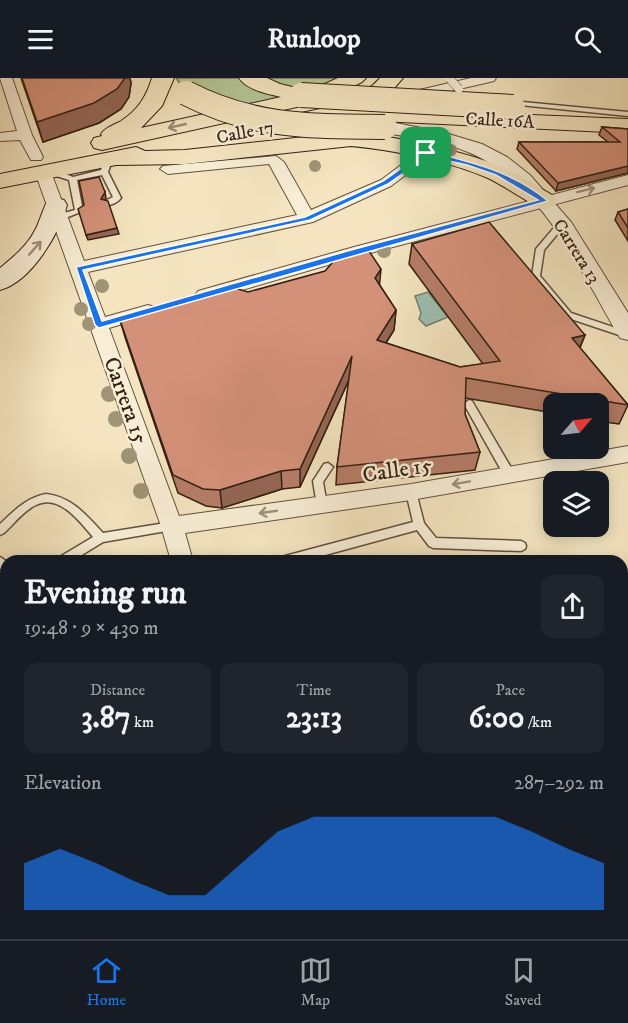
<!DOCTYPE html>
<meta charset="utf-8">
<style>
body{margin:0;font-family:"IM FELL DW Pica",serif;background:#20242c;color:#f1f3f6;height:100vh;display:flex;flex-direction:column;font-size:22px;white-space:nowrap}
*{box-sizing:border-box;margin:0}
p{font-size:20px;color:#9ea1a6}
.icon{flex:none;width:33px;height:33px;fill:none;stroke:currentColor;stroke-width:2;stroke-linecap:round;stroke-linejoin:round}
.map{position:relative;flex:1;overflow:hidden}
.drawer{position:absolute;left:0px;top:477px;width:628px;height:384px;display:flex;flex-direction:column;background:#171b24;border-radius:18px 18px 0 0;box-shadow:0 3px 15px #0003}
.drawer>*{flex:none}
.needle{width:39px;rotate:62deg}
.buttons{position:absolute;left:543px;top:315px;display:grid;gap:12px}
.buttons a{display:grid;place-items:center;width:66px;height:66px;border-radius:12px;background:#171b24;box-shadow:0 3px 15px #0003;font-size:30px}
.pin{position:absolute;display:grid;place-items:center;width:51px;height:51px;color:#fff;margin:-26px;border-radius:12px;box-shadow:0 3px 9px #0006}
.round{display:grid;place-items:center;flex:none;width:63px;height:63px;border-radius:12px;background:#20242c}
.summary{display:flex;align-items:center;justify-content:space-between;height:102px;padding:0 24px}
h1{font-size:33px;font-weight:700;line-height:45px}
.metrics{display:grid;grid-template-columns:repeat(3,1fr);gap:9px;height:102px;padding:6px 24px}
.metrics div{display:grid;align-content:center;border-radius:12px;background:#20242c;text-align:center}
.metrics b{font-size:30px;font-weight:700}
.metrics small{font-size:16px;font-weight:400}
.metrics p{font-size:16px}
.chart{height:168px;padding:12px 24px}
.chart p{display:flex;justify-content:space-between}
.chart svg{width:100%;height:108px;margin-top:6px;fill:#1a73e8;opacity:.7}
header{display:flex;justify-content:space-between;align-items:center;height:78px;padding:0 24px;background:#171b24;font-size:27px;font-weight:700}
.tabs{display:flex;justify-content:space-around;align-items:center;height:84px;border-top:2px solid #363941;background:#171b24;font-size:16px;color:#9ea1a6}
.tabs a{display:grid;justify-items:center;gap:3px}
.tabs .active{color:#1a73e8}
.map>svg:first-child{display:block}
.green{fill:#b6c697;stroke:#747354;stroke-width:1.5}
.water{fill:#9cbfb0;stroke:#727f71;stroke-width:1.5}
.lines{fill:none;stroke-linecap:round;stroke-linejoin:round}
.service-casing{stroke:#63513e;stroke-width:3}
.minor-casing{stroke:#63513e;stroke-width:2}
.tertiary-casing{stroke:#63513e;stroke-width:2}
.secondary-casing{stroke:#332012;stroke-width:2}
.primary-casing{stroke:#332012;stroke-width:2}
.service{fill:#f8eed6;fill-rule:evenodd}
.minor{fill:#f8eed6;fill-rule:evenodd}
.tertiary{fill:#f8eed6;fill-rule:evenodd}
.secondary{fill:#f8eed6;fill-rule:evenodd}
.primary{fill:#f4e5c0;fill-rule:evenodd}
.service-bridge-casing{stroke:#63513e;stroke-width:9;stroke-linecap:butt}
.primary-bridge-casing{stroke:#332012;stroke-width:26;stroke-linecap:butt}
.service-bridge{stroke:#f8eed6;stroke-width:8}
.primary-bridge{stroke:#f4e5c0;stroke-width:24}
.tree{fill:#9f9476}
.wall{fill:#b67d68;stroke:#332012;stroke-width:1.5}
.shaded-wall{fill:#946655;stroke:#332012;stroke-width:1.5}
.building{fill:#d49179;stroke:#332012;stroke-width:1.5}
.oneway{stroke:#9d8c72}
.oneway2{stroke:#9f917e}
.route{fill:#1a73e8;stroke:#fff;stroke-width:1.5;fill-rule:evenodd}
.labels{text-anchor:middle;stroke-width:5;stroke-linejoin:round;paint-order:stroke}
.far-street-label{font-size:18px;fill:#332012;stroke:#f8eed6}
.street-label{font-size:22px;fill:#332012;stroke:#f8eed6}
</style>
<header><svg class="icon" aria-label="menu" viewBox="0 0 24 24"><path d="M4 6h16M4 12h16M4 18h16"/></svg>Runloop<svg class="icon" aria-label="search" viewBox="0 0 24 24"><circle cx="10" cy="10" r="6"/><path d="M15 15l6 6"/></svg></header>
<div class="map">
<svg width="628" height="861" viewBox="0 0 628 861">
<rect width="100%" height="100%" fill="#f4e5c0"/>
<filter id="stains"><feTurbulence type="fractalNoise" baseFrequency=".00333" numOctaves="4"/><feColorMatrix values="0 0 0 0 .2 0 0 0 0 .09 0 0 0 0 .02 0 0 0 .5 -.17"/></filter>
<radialGradient id="worn" r=".72"><stop offset=".6" stop-color="#630" stop-opacity="0"/><stop offset="1" stop-color="#630" stop-opacity=".3"/></radialGradient>
<!-- green -->
<path class="green" d="M 176,0 L 355,0 L 230,36 L 186,15 Z"/>
<!-- water -->
<path class="water" d="M 428,214 L 448,239 L 426,248 L 419,241 L 421,235 L 415,218 Z"/>
<g class="lines">
<!-- service casing -->
<g class="service-casing">
<path id="service" d="M 512,23 L 628,34 L 628,38 L 510,26 L 510,24 Z
M 105,80 L 112,82 L 108,94 L 121,120 C 118,124 111,128 105,127 L 105,123 L 113,119 L 102,97 L 77,102 L 83,133 L 63,141 L 57,141 L 57,137 L 75,132 L 69,102 L 47,95 L 47,91 L 53,91 L 73,99 L 101,92 Z
M 561,144 L 565,147 L 544,172 L 540,198 L 571,235 L 628,254 L 628,260 L 565,239 L 532,198 L 536,171 L 558,145 Z
M 469,322 L 472,323 L 513,393 L 514,396 L 513,399 L 505,399 L 464,326 Z
M 328,385 L 333,389 L 323,404 L 327,427 L 326,430 L 318,430 L 317,427 L 313,403 L 324,386 Z
M 411,410 L 415,411 L 416,414 L 424,445 L 436,460 L 521,463 L 525,465 L 526,468 L 525,471 L 521,473 L 433,470 L 429,468 L 417,452 L 303,483 L 280,483 L 281,480 L 285,478 L 413,444 L 406,414 L 407,411 Z
M 46,416 C 72,419 86,437 103,455 L 172,444 L 176,445 L 177,448 L 176,451 L 172,452 L 103,464 L 72,483 L 57,483 L 58,480 L 93,459 C 80,444 59,415 36,427 C 23,433 14,446 4,455 L 0,457 L 0,446 C 15,432 26,420 46,416 Z
M 0,479 L 6,483 L 6,495 L 0,491 Z
M 6,513 L 6,524 L 0,527 L 0,516 Z"/>
</g>
<!-- minor casing -->
<g class="minor-casing">
<path id="minor" d="M 0,0 L 12,0 L 32,57 L 43,79 L 41,82 L 31,82 L 20,62 L 0,63 L 0,55 L 17,53 Z
M 471,0 L 496,0 L 494,3 L 407,23 L 400,19 L 402,16 Z
M 426,71 L 433,75 L 431,78 L 391,108 L 313,144 L 88,194 L 105,239 L 148,227 L 154,229 L 157,233 L 154,237 L 109,250 L 179,438 L 411,406 L 628,368 L 628,384 L 411,422 L 185,455 L 193,483 L 171,483 L 161,448 L 35,94 L 43,89 L 51,94 L 84,183 L 297,137 L 269,86 L 168,96 L 160,91 L 163,88 L 276,78 L 284,84 L 311,132 L 381,102 L 421,72 Z
M 628,97 L 628,107 L 359,178 L 204,223 L 198,221 L 195,217 L 198,213 L 354,169 Z
M 6,595 L 6,617 L 0,619 L 0,597 Z
M 306,855 L 334,855 L 336,861 L 308,861 Z
M 534,855 L 563,855 L 565,861 L 536,861 Z"/>
</g>
<!-- tertiary casing -->
<g class="tertiary-casing">
<path id="tertiary" d="M 385,43 L 442,54 L 482,66 L 507,79 L 530,97 L 571,144 L 628,235 L 628,262 L 620,260 C 580,193 544,106 468,74 C 440,62 408,60 378,53 L 376,49 L 378,45 Z"/>
</g>
<!-- secondary casing -->
<g class="secondary-casing">
<path id="secondary" d="M 56,120 L 64,122 L 67,127 C 59,156 31,204 0,212 L 0,190 C 12,180 26,169 34,154 C 40,144 42,132 48,122 Z
M 628,573 L 628,634 L 622,636 L 622,575 Z
M 6,805 L 6,855 L 80,855 L 78,861 L 0,861 L 0,808 Z"/>
</g>
<!-- primary casing -->
<g class="primary-casing">
<path id="primary" d="M 152,0 L 174,0 L 162,28 L 141,50 L 281,19 C 268,16 247,12 239,0 L 267,0 L 280,6 L 309,13 L 338,0 L 366,0 L 362,4 L 324,23 L 102,72 L 94,70 L 91,65 L 94,60 L 102,58 L 101,56 C 106,49 114,47 121,43 C 138,32 146,19 152,0 Z
M 380,0 L 403,0 L 390,15 L 368,30 L 628,41 L 628,55 L 337,41 L 287,52 L 279,50 L 276,45 L 279,40 C 315,31 354,29 380,0 Z
M 351,54 C 395,58 464,73 505,90 C 522,98 538,109 554,118 L 557,123 L 554,128 L 545,131 L 536,128 C 520,119 504,108 488,100 C 448,83 394,72 351,68 L 185,86 L 116,87 L 0,110 L 0,96 L 136,69 L 145,73 L 185,72 Z"/>
</g>
<!-- service -->
<use href="#service" class="service"/>
<!-- minor -->
<use href="#minor" class="minor"/>
<!-- tertiary -->
<use href="#tertiary" class="tertiary"/>
<!-- secondary -->
<use href="#secondary" class="secondary"/>
<!-- primary -->
<use href="#primary" class="primary"/>
<!-- service-bridge casing -->
<g class="service-bridge-casing">
<path id="service-bridge" d="M 449,0 L 459,11"/>
</g>
<!-- primary-bridge casing -->
<g class="primary-bridge-casing">
<path id="primary-bridge" d="M 186,15 C 254,50 311,48 385,49
M 301,17 L 513,29"/>
</g>
<!-- service-bridge -->
<use href="#service-bridge" class="service-bridge"/>
<!-- primary-bridge -->
<use href="#primary-bridge" class="primary-bridge"/>
</g>
<!-- trees -->
<g class="tree">
<circle cx="451" cy="72" r="6"/>
<circle cx="315" cy="88" r="6"/>
<circle cx="384" cy="173" r="7"/>
<circle cx="102" cy="208" r="7"/>
<circle cx="81" cy="231" r="7"/>
<circle cx="89" cy="246" r="7"/>
<circle cx="109" cy="316" r="8"/>
<circle cx="116" cy="341" r="8"/>
<circle cx="129" cy="378" r="8"/>
<circle cx="141" cy="413" r="8"/>
</g>
<!-- wall -->
<path class="wall" d="M 21,0 L 130,0 L 131,5 L 129,19 L 121,31 L 99,45 L 43,64 Z
M 602,49 L 628,51 L 628,95 L 556,113 L 517,71 L 519,64 L 608,64 L 599,57 Z
M 628,131 L 628,163 L 615,142 L 618,134 Z
M 412,166 L 585,257 L 580,270 L 628,327 L 619,346 L 598,343 L 598,326 L 554,326 L 554,335 L 465,320 L 465,336 L 480,374 L 475,392 L 336,407 L 337,389 L 349,302 L 300,409 L 282,411 L 222,430 L 206,428 L 178,415 L 125,259 L 119,239 L 248,214 L 379,206 L 396,232 L 394,252 L 386,265 L 460,289 L 483,286 L 409,186 Z"/>
<!-- shaded-wall -->
<path class="shaded-wall" d="M 125,0 L 130,0 L 131,5 L 129,19 L 121,31 L 99,45 L 43,64 L 37,44 Z
M 628,88 L 628,95 L 556,113 L 558,105 Z
M 105,114 L 106,120 L 103,127 L 101,121 Z
M 117,150 L 119,156 L 88,162 L 86,157 Z
M 381,191 L 379,212 L 375,200 Z
M 396,232 L 394,252 L 375,282 L 377,262 Z
M 585,257 L 577,276 L 572,260 Z
M 352,278 L 351,297 L 300,409 L 300,391 Z
M 281,393 L 282,411 L 222,430 L 220,412 Z
M 6,769 L 6,783 L 0,785 L 0,772 Z"/>
<!-- building -->
<path class="building" d="M 22,0 L 125,0 L 117,11 L 94,25 L 37,44 Z
M 602,49 L 628,51 L 628,88 L 558,105 L 519,64 L 620,64 Z
M 99,99 L 105,114 L 101,121 L 108,123 L 117,150 L 86,157 L 78,131 L 84,127 L 79,103 Z
M 628,131 L 628,150 L 618,134 Z
M 489,144 L 585,257 L 572,260 L 628,327 L 466,300 L 465,336 L 480,374 L 337,389 L 352,278 L 300,391 L 281,393 L 220,412 L 203,411 L 173,397 L 119,239 L 228,208 L 248,214 L 325,193 L 338,178 L 367,170 L 381,191 L 375,200 L 396,232 L 377,262 L 460,289 L 500,283 L 412,166 Z
M 6,623 L 6,769 L 0,772 L 0,625 Z
M 628,682 L 628,765 L 622,768 L 622,684 Z
M 210,855 L 261,855 L 263,861 L 197,861 Z
M 338,855 L 509,855 L 512,861 L 340,861 Z"/>
<!-- one-way arrows -->
<defs><path id="oneway-shaft" d="M-6 0H5M1.5-3L5.5 0L1.5 3" fill="none" stroke-width="1.6" stroke-linecap="round" stroke-linejoin="round" transform="scale(1.5)"/></defs>
<use class="oneway" href="#oneway-shaft" transform="translate(177 48) rotate(167)"/>
<g class="oneway2">
<use href="#oneway-shaft" transform="translate(586 112) rotate(-14)"/>
<use href="#oneway-shaft" transform="translate(35 170) rotate(-48)"/>
<use href="#oneway-shaft" transform="translate(461 405) rotate(170)"/>
<use href="#oneway-shaft" transform="translate(268 434) rotate(172)"/>
</g>
<!-- route -->
<path class="route" d="M 426,73 C 469,83 514,94 548,123 L 99,250 L 95,247 L 76,189 L 305,139 L 383,103 ZM 427,78 L 467,87 L 496,97 L 538,122 L 351,172 L 102,243 L 83,192 L 310,142 L 388,106 Z"/>
<g class="labels">
<!-- far-street labels -->
<g class="far-street-label">
<text transform="translate(500 42) rotate(3)" y="6">Calle 16A</text>
<text transform="translate(245 54) rotate(-11)" y="6">Calle 17</text>
<text transform="translate(577 173) rotate(58)" y="6">Carrera 13</text>
</g>
<!-- street labels -->
<g class="street-label">
<text transform="translate(127 322) rotate(70)" y="8">Carrera 15</text>
<text transform="translate(397 391) rotate(-9)" y="8">Calle 15</text>
</g>
</g>
<rect width="100%" height="100%" filter="url(#stains)"/>
<rect width="100%" height="100%" fill="url(#worn)"/>
</svg>
<div class="buttons">
<a><svg class="needle" viewBox="-14 -14 28 28"><path d="M0-13l5 13h-10z" fill="#e53935"/><path d="M0 13l5-13h-10z" fill="#9ea1a6"/></svg></a>
<a><svg class="icon" aria-label="layers" viewBox="0 0 24 24"><path d="M12 4l9 5-9 5-9-5zM3 14l9 5 9-5"/></svg></a>
</div>
<div class="pin" style="left:426px;top:75px;background:#1e9e55"><svg class="icon" aria-label="arrive" viewBox="0 0 24 24"><path d="M6 21V4h12l-3 4 3 4H6"/></svg></div>
<section class="drawer">
<div class="summary"><div><h1>Evening run</h1><p>19:48 · 9 × 430 m</p></div><a class="round"><svg class="icon" aria-label="share" viewBox="0 0 24 24"><path d="M12 15V3M7 8l5-5 5 5M5 13v7h14v-7"/></svg></a></div>
<div class="metrics">
<div><p>Distance</p><b>3.87<small> km</small></b></div>
<div><p>Time</p><b>23:13</b></div>
<div><p>Pace</p><b>6:00<small> /km</small></b></div>
</div>
<div class="chart"><p><span>Elevation</span>287–292 m</p>
<svg viewBox="0 0 160 44" preserveAspectRatio="none"><path d="M0 44V25L10 19L20 25L30 32L40 38L50 38L60 25L70 12L80 6L90 6L100 6L110 6L120 6L130 6L140 12L150 19L160 25V44z"/></svg>
</div>
</section>
</div>
<nav class="tabs">
<a class="active"><svg class="icon" aria-label="home" viewBox="0 0 24 24"><path d="M3 11l9-7 9 7M6 9v11h12V9"/></svg>Home</a>
<a><svg class="icon" aria-label="map" viewBox="0 0 24 24"><path d="M3 6l6-2 6 2 6-2v14l-6 2-6-2-6 2zM9 4v14M15 6v14"/></svg>Map</a>
<a><svg class="icon" aria-label="saved" viewBox="0 0 24 24"><path d="M7 4h10v16l-5-4-5 4z"/></svg>Saved</a>
</nav>
